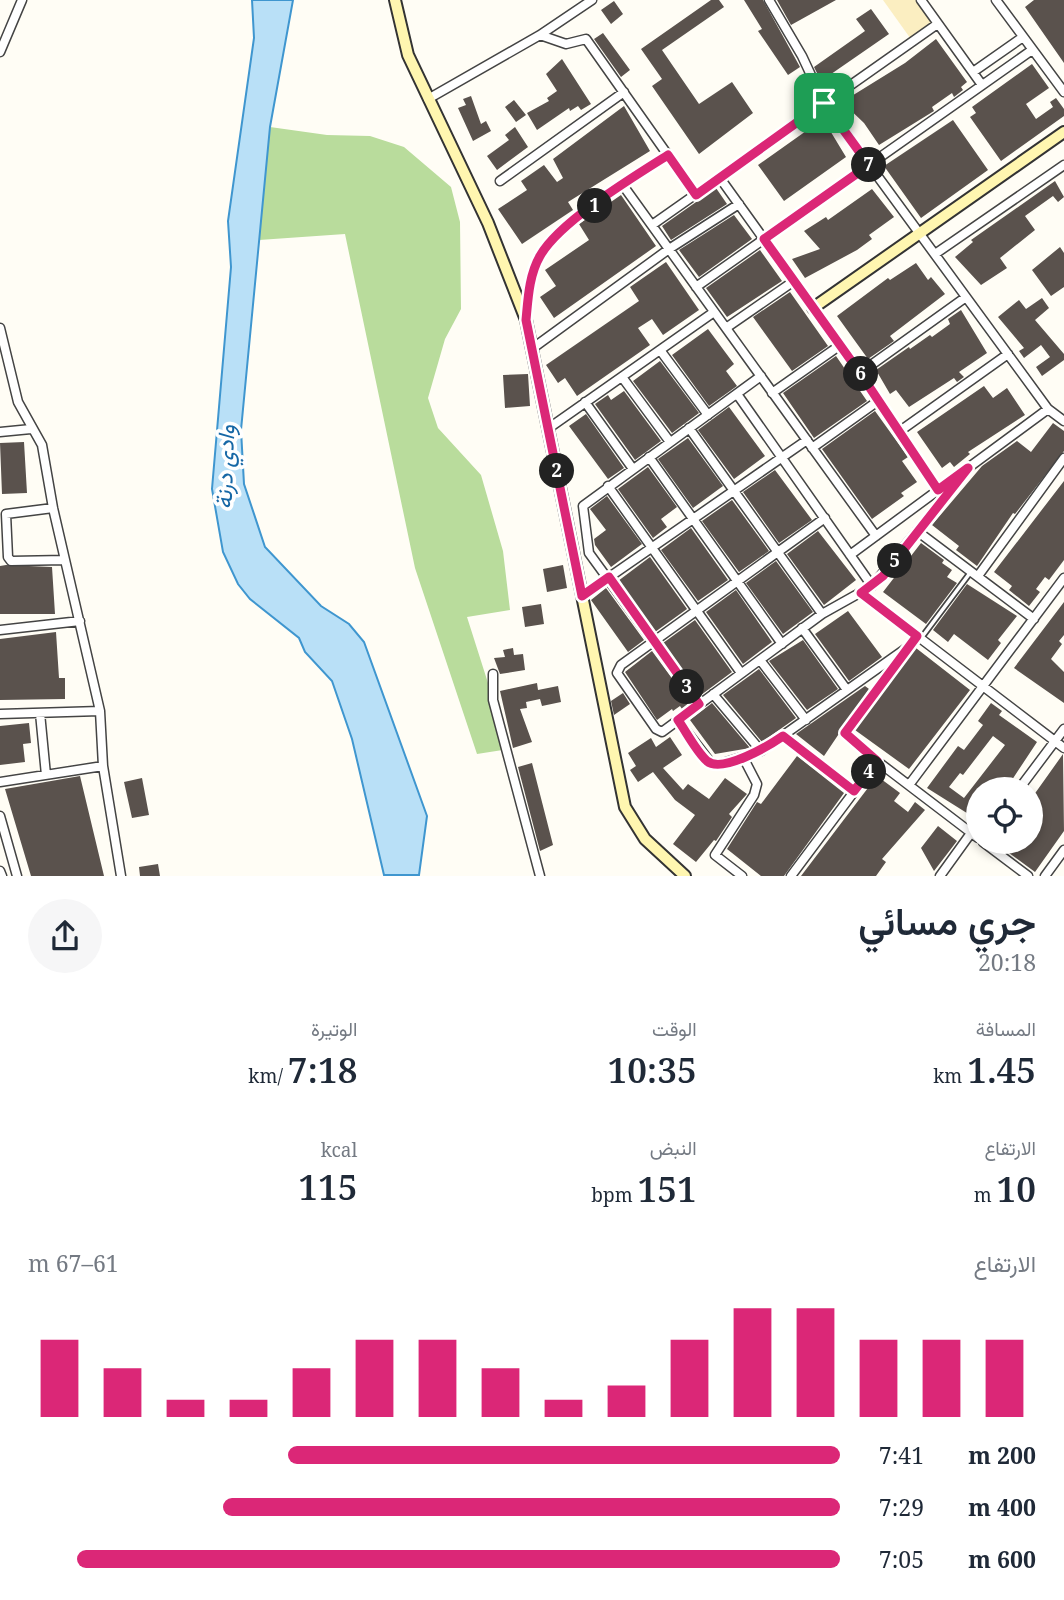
<!DOCTYPE html>
<html lang="ar">
<meta charset="utf-8">
<style>
body{margin:0;font-family:"Noto Serif",Vazirmatn,serif;background:#f6f6f7;color:#1f2937;direction:rtl;height:100vh;display:flex;flex-direction:column;font-size:26px;white-space:nowrap}
*{box-sizing:border-box;margin:0}
p{font-size:23px;color:#747a83}
.icon{flex:none;width:38px;height:38px;fill:none;stroke:currentColor;stroke-width:2;stroke-linecap:round;stroke-linejoin:round}
.map{position:relative;height:876px;overflow:hidden;direction:ltr}
.panel{display:flex;flex-direction:column;background:#fff;flex:1}
.panel>*{flex:none}
.tools{position:absolute;left:966px;top:777px;display:grid;gap:14px}
.tools a{display:grid;place-items:center;width:77px;height:77px;border-radius:50%;background:#fff;box-shadow:0 4px 10px #0003;font-size:35px}
.pin{position:absolute;display:grid;place-items:center;width:60px;height:60px;color:#fff;margin:-30px;border-radius:14px;box-shadow:0 4px 10px #0006}
.km{position:absolute;width:35px;height:35px;margin:-18px;border-radius:50%;background:#222;color:#fff;font-size:19px;line-height:35px;text-align:center}
.round{display:grid;place-items:center;flex:none;width:74px;height:74px;border-radius:37px;background:#f6f6f7}
.headline{display:flex;align-items:center;justify-content:space-between;height:119px;padding:0 28px}
h1{font-size:38px;font-weight:600;line-height:52px}
.stats{display:grid;grid-template-columns:repeat(3,1fr);gap:10px;height:119px;padding:7px 28px}
.stats div{display:grid;align-content:center}
.stats b{font-size:35px;font-weight:600}
.stats small{font-size:19px;font-weight:400}
.stats p{font-size:19px}
.chart{height:196px;padding:14px 28px}
.chart p{display:flex;justify-content:space-between}
.chart svg{width:100%;height:126px;margin-top:7px;stroke:#db2777;stroke-width:6}
ul{padding:0 28px;list-style:none;font-size:23px}
li{display:grid;grid-template-columns:112px 84px 1fr;align-items:center;height:52px}
li i{height:18px;border-radius:9px;background:#db2777}
.map>svg:first-child{display:block}
.forest{fill:#b9dc9c}
.sand{fill:#fbeec1}
.water{fill:#b9e0f7;stroke:#3f96cf;stroke-width:2}
.building{fill:#5a524d;fill-rule:evenodd}
.lines{fill:none;stroke-linecap:round;stroke-linejoin:round}
.lane-casing{stroke:#444;stroke-width:7}
.street-casing{stroke:#444;stroke-width:11}
.secondary-casing{stroke:#333;stroke-width:14}
.lane{stroke:#fff;stroke-width:3.5}
.street{stroke:#fff;stroke-width:8}
.secondary{stroke:#fff6b0;stroke-width:10}
.route-casing{stroke:#fff;stroke-width:14}
.route{stroke:#db2777;stroke-width:9}
.labels{text-anchor:middle;stroke-width:7;stroke-linejoin:round;paint-order:stroke}
.water-label{font-size:23px;font-style:italic;fill:#1768a6;stroke:#fff}
</style>
<div class="map">
<svg width="1064" height="876" viewBox="0 0 1064 876">
<rect width="100%" height="100%" fill="#fffdf5"/>
<!-- forest -->
<path class="forest" d="M 270,127 L 327,135 L 370,136 L 404,147 L 451,187 L 460,222 L 461,309 L 445,339 L 428,398 L 438,428 L 481,475 L 503,551 L 510,610 L 467,617 L 509,749 L 477,754 L 415,568 L 345,234 L 259,240 Z"/>
<!-- sand -->
<path class="sand" d="M 883,0 L 925,0 L 941,21 L 913,42 Z"/>
<!-- water -->
<path class="water" d="M 252,0 L 293,0 L 270,127 L 241,430 L 244,484 L 265,547 L 321,606 L 349,624 L 364,642 L 427,816 L 419,875 L 384,875 L 352,739 L 332,681 L 305,652 L 299,638 L 250,599 L 238,584 L 223,552 L 212,489 L 231,267 L 228,221 L 254,38 Z"/>
<!-- building -->
<path class="building" d="M 711,0 L 719,0 L 724,7 L 662,50 L 699,104 L 732,82 L 753,113 L 699,154 L 652,86 L 662,79 L 641,49 Z
M 744,0 L 763,0 L 800,67 L 788,75 L 758,31 L 762,29 Z
M 777,0 L 836,0 L 791,25 Z
M 1034,0 L 1064,0 L 1064,63 L 1025,7 Z
M 614,1 L 623,14 L 611,24 L 601,10 Z
M 871,9 L 889,34 L 821,81 L 814,67 L 865,31 L 856,19 Z
M 603,33 L 630,70 L 621,77 L 594,39 Z
M 936,39 L 967,82 L 961,87 L 963,90 L 954,97 L 952,93 L 932,107 L 934,111 L 879,145 L 864,123 L 842,102 L 905,63 Z
M 562,59 L 591,104 L 581,110 L 578,106 L 570,111 L 569,108 L 537,130 L 527,113 L 549,101 L 547,98 L 557,91 L 546,74 Z
M 1032,64 L 1049,88 L 1026,104 L 1036,119 L 1053,107 L 1050,102 L 1056,98 L 1064,109 L 1064,116 L 1001,161 L 970,117 L 976,113 L 972,107 Z
M 471,96 L 481,124 L 486,121 L 491,131 L 473,141 L 458,108 L 466,105 L 463,99 Z
M 514,100 L 526,115 L 516,122 L 505,107 Z
M 624,106 L 650,151 L 568,202 L 573,210 L 522,244 L 498,209 L 527,190 L 521,181 L 544,165 L 557,182 L 563,178 L 553,159 Z
M 823,119 L 846,157 L 784,201 L 758,165 Z
M 953,120 L 988,170 L 921,218 L 884,166 Z
M 515,127 L 528,147 L 497,170 L 487,156 L 509,140 L 505,135 Z
M 1055,181 L 1064,197 L 1058,202 L 1053,196 L 1025,216 L 1035,230 L 1000,258 L 1007,268 L 981,285 L 955,257 L 973,242 L 971,240 Z
M 716,188 L 727,204 L 671,240 L 662,226 Z
M 872,189 L 894,217 L 869,235 L 872,239 L 857,250 L 805,278 L 792,259 L 820,249 L 804,231 L 826,217 L 828,220 Z
M 621,195 L 656,246 L 554,318 L 540,297 L 556,286 L 545,270 L 589,240 L 579,224 Z
M 734,215 L 752,239 L 699,277 L 679,250 Z
M 1060,247 L 1064,253 L 1064,287 L 1051,296 L 1032,270 Z
M 760,250 L 782,281 L 727,317 L 706,288 Z
M 666,262 L 699,310 L 663,335 L 652,319 L 638,328 L 650,345 L 577,396 L 565,378 L 558,383 L 546,365 L 639,301 L 630,287 Z
M 916,263 L 928,280 L 931,277 L 945,294 L 890,336 L 894,341 L 868,359 L 837,316 L 888,278 L 890,280 Z
M 790,292 L 828,346 L 792,371 L 753,317 Z
M 1042,298 L 1049,308 L 1035,320 L 1064,354 L 1064,360 L 1042,376 L 1036,367 L 1050,357 L 1041,345 L 1024,358 L 1019,351 L 1024,348 L 998,317 L 1019,300 L 1026,309 Z
M 961,310 L 987,353 L 959,372 L 964,377 L 957,382 L 954,378 L 909,407 L 896,390 L 890,394 L 876,370 L 909,347 L 910,349 L 930,335 L 932,337 L 950,324 L 948,319 Z
M 708,329 L 734,364 L 726,371 L 737,386 L 709,406 L 672,355 Z
M 836,356 L 867,401 L 814,438 L 783,393 Z
M 660,361 L 699,413 L 672,433 L 633,381 Z
M 528,374 L 530,406 L 505,408 L 503,375 Z
M 984,386 L 993,398 L 1007,388 L 1025,415 L 968,452 L 970,454 L 954,467 L 950,462 L 942,468 L 917,432 Z
M 624,391 L 661,441 L 635,460 L 595,404 L 608,395 L 611,400 Z
M 729,407 L 765,456 L 734,479 L 698,430 Z
M 875,411 L 908,457 L 902,461 L 917,482 L 901,493 L 904,496 L 872,519 L 822,449 Z
M 586,414 L 624,468 L 608,479 L 569,426 Z
M 1053,423 L 1064,431 L 1064,451 L 1015,514 L 1013,513 L 977,566 L 956,550 L 959,546 L 932,525 L 982,466 L 1017,441 L 1031,452 Z
M 688,438 L 723,486 L 693,508 L 658,459 Z
M 24,442 L 27,493 L 2,494 L 0,443 Z
M 648,467 L 677,507 L 661,519 L 667,527 L 653,538 L 618,489 Z
M 775,470 L 812,520 L 779,543 L 743,492 Z
M 1064,481 L 1064,560 L 1049,580 L 1045,577 L 1036,589 L 1040,592 L 1029,606 L 1009,590 L 1012,586 L 994,572 Z
M 607,496 L 642,544 L 611,567 L 595,545 L 594,539 L 606,530 L 590,509 Z
M 732,500 L 769,551 L 739,572 L 702,521 Z
M 691,528 L 728,580 L 698,601 L 661,550 Z
M 818,531 L 856,580 L 824,605 L 787,554 Z
M 921,543 L 944,560 L 942,563 L 952,570 L 947,577 L 957,583 L 926,624 L 883,592 Z
M 650,557 L 687,609 L 655,632 L 618,581 Z
M 776,561 L 813,612 L 783,634 L 746,583 Z
M 6,565 L 52,567 L 55,614 L 0,614 L 0,566 Z
M 563,565 L 567,588 L 547,592 L 543,569 Z
M 967,584 L 1017,616 L 998,640 L 1001,643 L 988,660 L 954,634 L 948,642 L 933,630 Z
M 606,588 L 644,640 L 628,652 L 591,600 Z
M 736,590 L 772,642 L 743,664 L 706,612 Z
M 1064,602 L 1064,635 L 1059,641 L 1062,644 L 1051,659 L 1064,672 L 1064,703 L 1014,668 Z
M 541,604 L 544,624 L 525,627 L 522,607 Z
M 848,611 L 882,657 L 849,681 L 815,634 Z
M 695,620 L 732,672 L 701,695 L 663,643 Z
M 56,632 L 59,678 L 65,678 L 65,699 L 0,700 L 0,639 Z
M 803,640 L 838,689 L 807,710 L 769,661 Z
M 513,648 L 514,655 L 523,654 L 525,670 L 500,674 L 494,658 L 505,657 L 503,650 Z
M 916,648 L 970,690 L 909,769 L 855,730 Z
M 652,651 L 690,703 L 682,709 L 680,706 L 673,711 L 672,709 L 657,720 L 625,672 Z
M 759,669 L 796,718 L 762,742 L 723,695 Z
M 537,683 L 538,690 L 558,686 L 561,702 L 542,706 L 540,699 L 526,702 L 527,708 L 520,709 L 532,742 L 513,748 L 500,691 Z
M 865,686 L 869,689 L 824,756 L 796,734 Z
M 623,693 L 630,704 L 614,715 L 611,701 Z
M 712,703 L 750,748 L 715,754 L 690,720 Z
M 991,703 L 1002,711 L 999,715 L 1037,742 L 1006,789 L 978,789 L 978,827 L 967,819 L 970,815 L 927,788 L 958,746 L 964,750 L 983,725 L 978,721 ZM 993,736 L 1005,745 L 964,798 L 949,787 L 960,773 L 963,775 Z
M 29,723 L 31,743 L 23,744 L 25,762 L 0,765 L 0,726 Z
M 670,737 L 682,755 L 663,768 L 683,790 L 688,784 L 709,799 L 725,778 L 747,794 L 729,814 L 732,817 L 716,841 L 714,840 L 696,862 L 673,844 L 695,815 L 675,800 L 653,772 L 638,782 L 630,770 L 636,766 L 628,753 L 651,738 L 656,747 Z
M 1063,754 L 1064,831 L 1035,872 L 994,842 L 1031,842 L 1031,799 Z
M 797,756 L 844,793 L 784,876 L 761,876 L 727,849 L 757,802 L 761,804 Z
M 532,763 L 553,845 L 540,851 L 518,767 Z
M 80,776 L 104,876 L 31,876 L 5,789 Z
M 877,776 L 900,793 L 894,801 L 908,812 L 915,802 L 925,810 L 882,859 L 886,862 L 876,876 L 801,876 Z
M 142,778 L 149,815 L 132,818 L 124,782 Z
M 938,826 L 957,841 L 934,871 L 921,848 Z
M 158,864 L 160,876 L 140,876 L 139,867 Z"/>
<g class="lines">
<!-- lane casing -->
<g class="lane-casing">
<path id="lane" d="M 922,637 L 970,573"/>
</g>
<!-- street casing -->
<g class="street-casing">
<path id="street" d="M 769,0 L 802,56 L 824,103 L 1048,409 L 1064,421
M 921,0 L 982,85
M 996,0 L 1064,92
M 540,35 L 566,44 L 586,39 L 696,195
M 0,52 L 22,0
M 973,72 L 1023,37
M 428,99 L 540,35 L 592,0
M 720,178 L 860,373 L 938,490
M 500,181 L 624,92
M 622,184 L 876,536
M 652,225 L 936,25
M 935,254 L 1064,165
M 696,287 L 1032,50
M 526,317 C 528,297 529,273 541,254 C 563,219 632,178 668,155
M 0,328 L 18,402 L 42,445 L 53,508 L 100,711 L 103,766 L 121,876
M 726,328 L 794,281
M 533,348 L 669,249 L 739,204
M 660,350 L 708,415
M 860,373 L 966,297
M 622,377 L 670,442
M 772,393 L 839,346
M 737,394 L 872,586
M 585,402 L 633,469
M 549,428 L 714,312
M 689,428 L 822,614
M 900,431 L 1008,354
M 0,432 L 31,429
M 812,448 L 878,401
M 649,457 L 782,644
M 608,486 L 741,673
M 53,508 L 6,514 L 8,557 L 11,561 L 65,560
M 825,518 L 621,665 L 617,673 L 656,729 L 662,732 L 822,614 L 872,586 L 969,468
M 917,531 L 1034,619
M 850,555 L 1048,409
M 978,576 L 1064,458
M 861,593 L 1064,748
M 582,596 L 807,440
M 802,628 L 847,690
M 0,630 L 80,621
M 760,660 L 806,720
M 493,674 L 493,700 L 540,876
M 713,694 L 761,751
M 699,704 L 589,553 L 583,506 L 761,376
M 40,713 L 46,775
M 0,714 L 100,711
M 678,720 L 711,763 L 717,765 L 761,751 L 908,647 L 917,636
M 783,736 L 854,791
M 877,761 L 845,733 L 902,655
M 0,782 L 103,766
M 909,785 L 1064,578
M 1019,789 L 1064,729
M 0,816 L 17,876
M 983,842 L 1028,876
M 0,871 L 2,876
M 742,876 L 715,855 L 754,795 L 757,784 L 743,757
M 791,876 L 877,761 L 978,838
M 940,876 L 971,833
M 1045,876 L 1064,850"/>
</g>
<!-- secondary casing -->
<g class="secondary-casing">
<path id="secondary" d="M 395,0 L 408,55 L 488,223 L 526,320 L 625,807 L 645,839 L 685,876
M 813,308 L 1064,132"/>
</g>
<!-- lane -->
<use href="#lane" class="lane"/>
<!-- street -->
<use href="#street" class="street"/>
<!-- secondary -->
<use href="#secondary" class="secondary"/>
</g>
<g class="lines">
<!-- route casing -->
<g class="route-casing">
<path id="route" d="M 824,103 L 869,165 L 764,239 L 860,373 L 938,490 L 968,468 L 883,576 L 861,593 L 917,636 L 845,733 L 877,761 L 854,791 L 783,736 C 770,745 722,774 707,761 C 696,751 687,733 678,720 L 699,704 L 609,577 L 582,596 L 526,320 C 528,299 529,275 540,256 C 559,222 633,177 668,155 L 696,195 Z"/>
</g>
<!-- route -->
<use href="#route" class="route"/>
</g>
<g class="labels">
<!-- water labels -->
<g class="water-label">
<text transform="translate(225 467) rotate(-88)" y="8">وادي درنة</text>
</g>
</g>
</svg>
<div class="tools">
<a><svg class="icon" aria-label="locate" viewBox="0 0 24 24"><circle cx="12" cy="12" r="6"/><path d="M12 2v4M12 18v4M2 12h4M18 12h4"/></svg></a>
</div>
<div class="pin" style="left:824px;top:103px;background:#1e9e55"><svg class="icon" aria-label="arrive" viewBox="0 0 24 24"><path d="M6 21V4h12l-3 4 3 4H6"/></svg></div>
<b class="km" style="left:595px;top:206px">1</b>
<b class="km" style="left:557px;top:471px">2</b>
<b class="km" style="left:687px;top:687px">3</b>
<b class="km" style="left:869px;top:772px">4</b>
<b class="km" style="left:895px;top:561px">5</b>
<b class="km" style="left:861px;top:374px">6</b>
<b class="km" style="left:869px;top:165px">7</b>
</div>
<section class="panel">
<div class="headline"><div><h1>جري مسائي</h1><p>20:18</p></div><a class="round"><svg class="icon" aria-label="share" viewBox="0 0 24 24"><path d="M12 15V3M7 8l5-5 5 5M5 13v7h14v-7"/></svg></a></div>
<div class="stats">
<div><p>المسافة</p><b>1.45<small> km</small></b></div>
<div><p>الوقت</p><b>10:35</b></div>
<div><p>الوتيرة</p><b>7:18<small> /km</small></b></div>
</div>
<div class="stats">
<div><p>الارتفاع</p><b>10<small> m</small></b></div>
<div><p>النبض</p><b>151<small> bpm</small></b></div>
<div><p>kcal</p><b>115</b></div>
</div>
<div class="chart"><p><span>الارتفاع</span>61–67 m</p>
<svg viewBox="0 0 160 44" preserveAspectRatio="none"><path d="M5 44V17M15 44V27M25 44V38M35 44V38M45 44V27M55 44V17M65 44V17M75 44V27M85 44V38M95 44V33M105 44V17M115 44V6M125 44V6M135 44V17M145 44V17M155 44V17"/></svg>
</div>
<ul>
<li><b>200 m</b>7:41<i style="width:68%"></i></li>
<li><b>400 m</b>7:29<i style="width:76%"></i></li>
<li><b>600 m</b>7:05<i style="width:94%"></i></li>
</ul>
</section>
